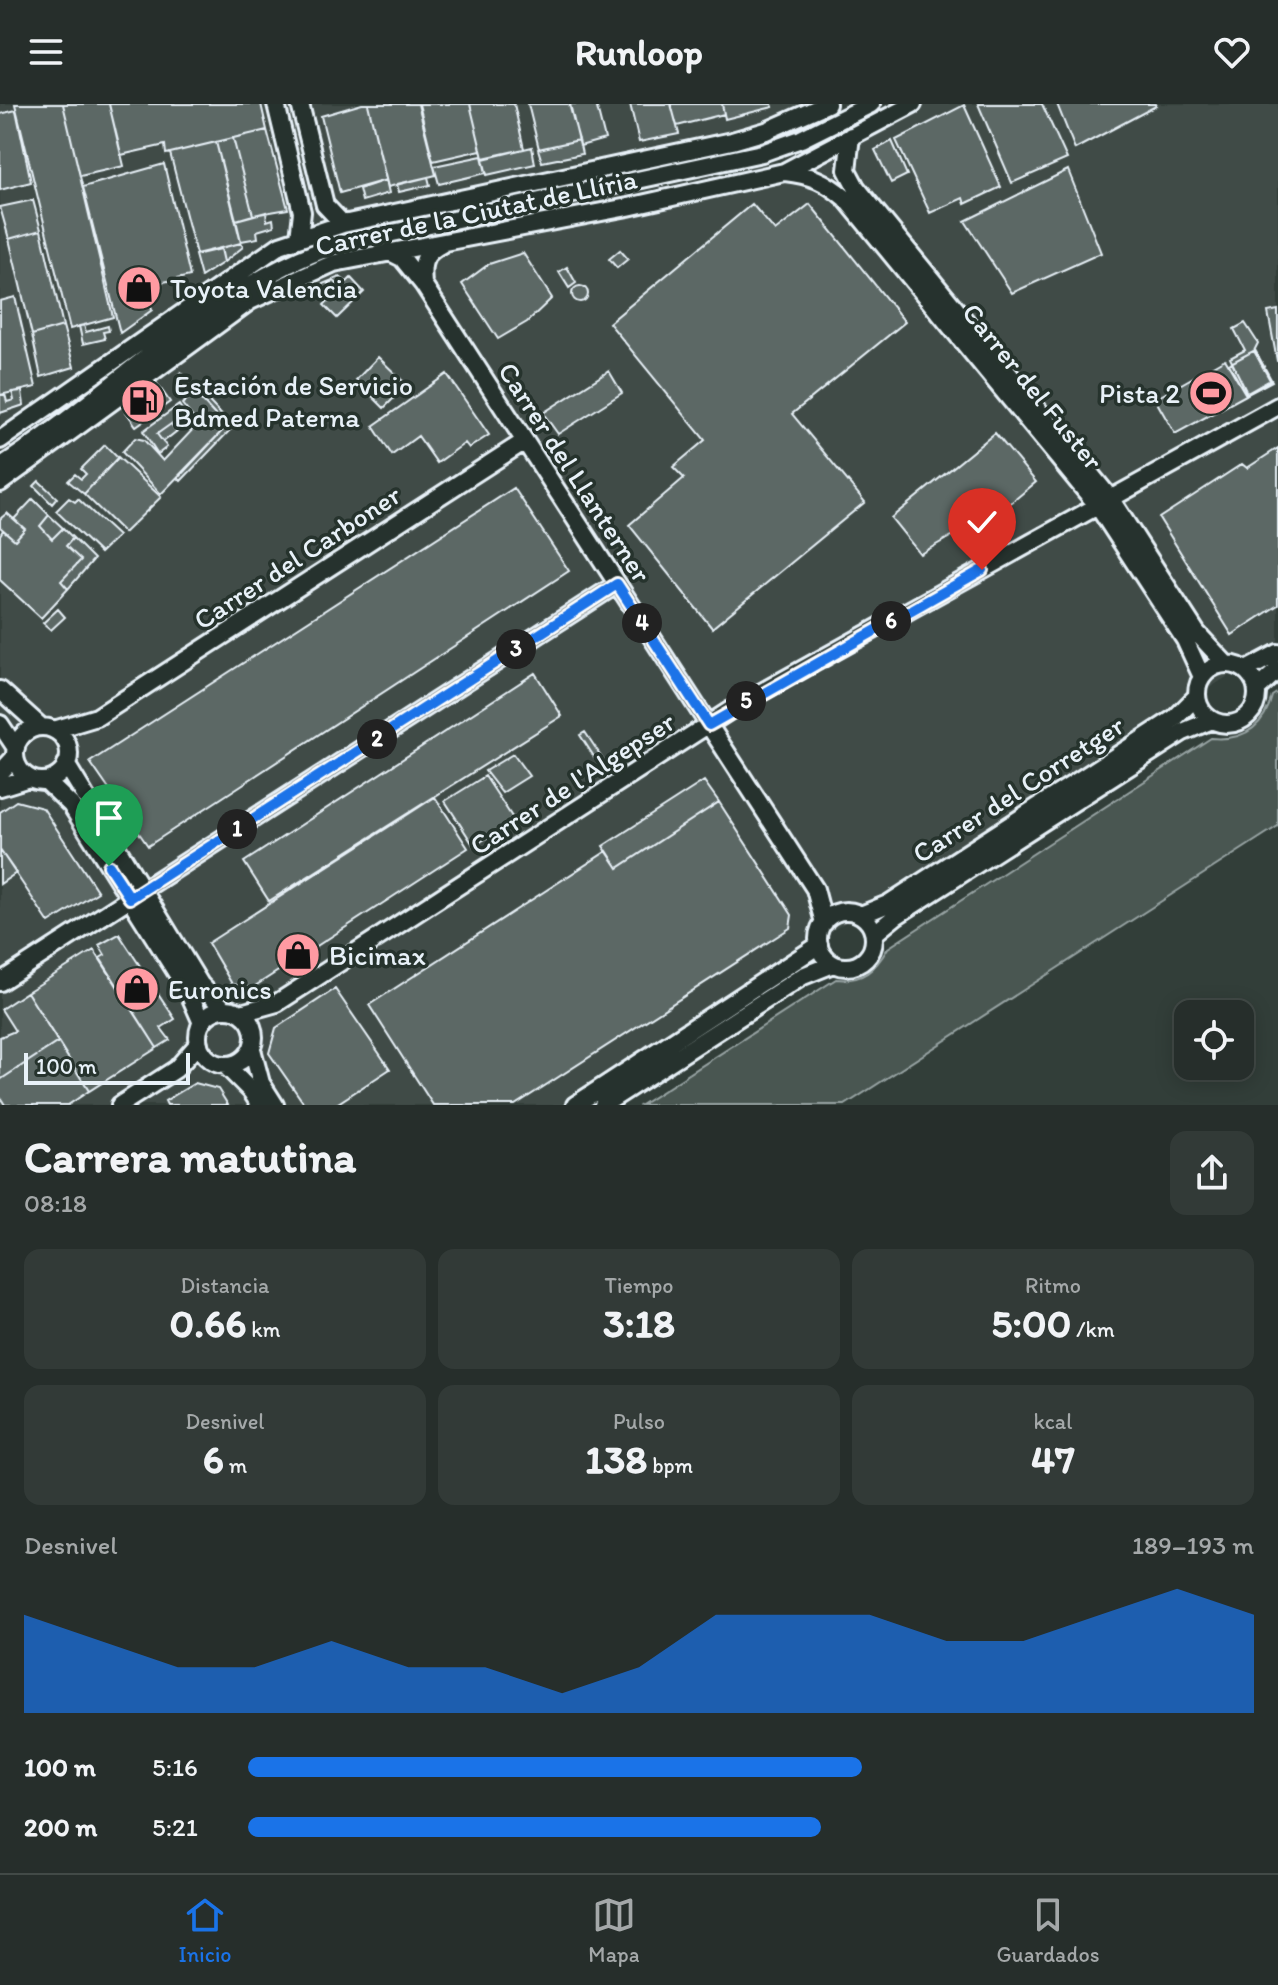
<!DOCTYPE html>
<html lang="es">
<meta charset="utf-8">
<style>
body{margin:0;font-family:Itim,sans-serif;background:#323a37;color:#f1f3f6;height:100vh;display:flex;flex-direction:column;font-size:30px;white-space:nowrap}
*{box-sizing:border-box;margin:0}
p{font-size:26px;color:#a4a8a9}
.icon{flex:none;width:44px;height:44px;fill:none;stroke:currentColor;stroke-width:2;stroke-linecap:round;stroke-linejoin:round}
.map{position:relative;height:1001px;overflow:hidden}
.drawer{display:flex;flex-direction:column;background:#262e2b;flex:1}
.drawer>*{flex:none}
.buttons{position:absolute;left:1174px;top:896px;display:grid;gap:16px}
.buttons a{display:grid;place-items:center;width:80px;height:80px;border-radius:16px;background:#262e2b;box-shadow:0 4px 20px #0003,0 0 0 2px #424a47;font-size:40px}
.scale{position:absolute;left:24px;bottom:20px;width:166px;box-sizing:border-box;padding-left:8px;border:4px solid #e8f1f8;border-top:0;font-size:22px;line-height:28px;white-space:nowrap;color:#e8f1f8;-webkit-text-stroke:6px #26332d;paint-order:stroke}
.pin{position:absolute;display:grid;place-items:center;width:68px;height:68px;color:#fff;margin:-82px -34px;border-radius:50% 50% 50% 0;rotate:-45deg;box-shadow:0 0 8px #0007}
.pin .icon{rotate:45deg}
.km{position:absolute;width:40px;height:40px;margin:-20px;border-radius:50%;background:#222;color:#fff;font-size:22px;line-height:40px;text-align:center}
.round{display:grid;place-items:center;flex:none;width:84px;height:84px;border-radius:16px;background:#323a37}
.summary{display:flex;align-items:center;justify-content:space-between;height:136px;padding:0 24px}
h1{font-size:44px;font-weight:700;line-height:60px}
.metrics{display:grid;grid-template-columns:repeat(3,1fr);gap:12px;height:136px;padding:8px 24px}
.metrics div{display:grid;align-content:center;border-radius:16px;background:#323a37;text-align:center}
.metrics b{font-size:40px;font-weight:700}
.metrics small{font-size:22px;font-weight:400}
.metrics p{font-size:22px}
.chart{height:224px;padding:16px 24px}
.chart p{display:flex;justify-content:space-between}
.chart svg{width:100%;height:144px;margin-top:8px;fill:#1a73e8;opacity:.7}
ul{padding:0 24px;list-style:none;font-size:26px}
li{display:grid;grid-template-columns:128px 96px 1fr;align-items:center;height:60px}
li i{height:20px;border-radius:10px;background:#1a73e8}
header{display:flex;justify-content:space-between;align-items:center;height:104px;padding:0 24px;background:#262e2b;font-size:36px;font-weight:700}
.tab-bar{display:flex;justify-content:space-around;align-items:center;height:112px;border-top:2px solid #424a47;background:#262e2b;font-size:22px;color:#a4a8a9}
.tab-bar a{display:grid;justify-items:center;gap:4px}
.tab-bar .active{color:#1a73e8}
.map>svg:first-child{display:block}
.built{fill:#3f4b46}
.green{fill:#495651;stroke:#98a4a4;stroke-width:2}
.building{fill:#5c6865;stroke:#e8f1f8;stroke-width:2}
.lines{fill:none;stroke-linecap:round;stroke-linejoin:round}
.minor-casing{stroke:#e8f1f8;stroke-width:22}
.minor{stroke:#26332d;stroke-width:16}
.route-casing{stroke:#fff;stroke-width:16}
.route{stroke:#1a73e8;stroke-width:10}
.labels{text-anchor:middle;stroke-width:7;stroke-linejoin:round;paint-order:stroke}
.street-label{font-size:28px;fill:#e8f1f8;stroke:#26332d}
.poi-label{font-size:28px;fill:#e8f1f8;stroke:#26332d;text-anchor:start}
</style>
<header><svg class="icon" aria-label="menu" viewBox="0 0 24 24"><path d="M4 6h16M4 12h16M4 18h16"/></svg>Runloop<svg class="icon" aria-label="heart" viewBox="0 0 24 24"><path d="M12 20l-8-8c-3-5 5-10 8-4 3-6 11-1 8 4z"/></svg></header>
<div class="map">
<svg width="1278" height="1001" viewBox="0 0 1278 1001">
<rect width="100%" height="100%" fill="#323e39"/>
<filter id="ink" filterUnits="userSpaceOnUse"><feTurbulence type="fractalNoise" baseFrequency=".0125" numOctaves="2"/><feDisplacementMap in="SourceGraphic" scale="16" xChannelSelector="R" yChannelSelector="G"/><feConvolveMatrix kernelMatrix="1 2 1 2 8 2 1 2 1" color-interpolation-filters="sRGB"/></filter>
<g filter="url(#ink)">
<!-- built -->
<path class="built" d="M 0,0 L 839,0 L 781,28 L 345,129 L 267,158 L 0,349 Z
M 902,0 L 1278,0 L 1278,540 L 561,1001 L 0,1001 L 0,379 L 249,191 L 340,154 L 768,65 Z"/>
<!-- green -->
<path class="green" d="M 1278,588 L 1278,722 L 845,1001 L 641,1001 L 836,875 C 863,878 875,866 888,844 L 1211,634 C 1243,637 1264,623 1272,592 Z"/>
<!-- building -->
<path class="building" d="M 15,0 L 63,0 L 113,213 L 70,225 Z
M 63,0 L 109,0 L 124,62 L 80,72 Z
M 109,0 L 261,0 L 267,26 L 166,50 L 165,41 L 121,51 Z
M 362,0 L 368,0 L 386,76 L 340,89 L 321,12 Z
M 368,0 L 418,0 L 436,71 L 388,83 Z
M 419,0 L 470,0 L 481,46 L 433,57 Z
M 470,0 L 514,0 L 524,45 L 483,54 Z
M 528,0 L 569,0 L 579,36 L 539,45 Z
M 570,0 L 596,0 L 605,35 L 580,42 Z
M 630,0 L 671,0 L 679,30 L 639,38 Z
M 671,0 L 722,0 L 724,10 L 677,22 Z
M 722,0 L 772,0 L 773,3 L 725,15 Z
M 978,0 L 1042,0 L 1067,55 L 1012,79 Z
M 1057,0 L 1155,0 L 1156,2 L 1075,45 Z
M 964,1 L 1001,83 L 965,100 L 963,94 L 930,109 L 896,36 Z
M 16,6 L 31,78 L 0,86 L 0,10 Z
M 267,26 L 288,105 L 253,111 L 233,34 Z
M 233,34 L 253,111 L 236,116 L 216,38 Z
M 579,36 L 582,50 L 542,58 L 538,45 Z
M 892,37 L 907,71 L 891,79 L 875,46 Z
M 216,38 L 241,139 L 196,150 L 170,49 Z
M 532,43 L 535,60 L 487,71 L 483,55 Z
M 482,52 L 486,69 L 439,80 L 434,62 Z
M 164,60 L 190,172 L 146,182 L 152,206 L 120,229 L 83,83 Z
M 1068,66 L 1101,149 L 1012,189 L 965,117 Z
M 428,73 L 430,81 L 399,88 L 397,80 Z
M 386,76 L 389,89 L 362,97 L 359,85 Z
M 33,96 L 41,126 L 9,135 L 0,103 Z
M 752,100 L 775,127 L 810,100 L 905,218 L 792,310 L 865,398 L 712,524 L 629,421 L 684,374 L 673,363 L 705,336 L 609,219 Z
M 266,108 L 267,117 L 273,115 L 274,122 L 257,127 L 258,134 L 241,137 L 236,116 Z
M 41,126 L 63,222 L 32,231 L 9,135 Z
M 241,139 L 243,143 L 224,158 L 221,144 Z
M 221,145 L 224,158 L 201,173 L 195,151 Z
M 620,146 L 628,155 L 617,164 L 609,155 Z
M 523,149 L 552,194 L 527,218 L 498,235 L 462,180 L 489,160 Z
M 567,163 L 576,179 L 569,184 L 559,168 Z
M 340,173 L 346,178 L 341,184 L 334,177 L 328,180 L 333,187 L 340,184 L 328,196 L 315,183 Z
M 351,174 L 364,188 L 337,214 L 324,201 Z
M572 190a8 8 0 1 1 16 0a8 8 0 1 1-16 0Z
M 15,193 L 36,283 L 0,291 L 0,197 Z
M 1278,206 L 1278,257 L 1277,257 L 1268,208 Z
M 1245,219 L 1258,239 L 1254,247 L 1270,276 L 1247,289 L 1230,254 L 1245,246 L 1234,225 Z
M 84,221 L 86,228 L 108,222 L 109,227 L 103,228 L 105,235 L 83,240 L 79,222 Z
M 63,222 L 74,263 L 41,273 L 32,231 Z
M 1255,246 L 1272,277 L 1246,291 L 1229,260 Z
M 378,253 L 407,281 L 384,304 L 356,276 Z
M 1225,255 L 1246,291 L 1175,330 L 1155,295 Z
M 609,267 L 622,289 L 558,330 L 543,309 Z
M 181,268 L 233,323 L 181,377 L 178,374 L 226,323 L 178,271 Z
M 447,270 L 489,331 L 469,344 L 465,339 L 437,359 L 418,332 L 392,351 L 373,322 Z
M 153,274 L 170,298 L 136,322 L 120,299 Z
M 22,287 L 24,301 L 0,309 L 0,291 L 5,290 L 7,298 L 14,296 L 12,288 Z
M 195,289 L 226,323 L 161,390 L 122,348 L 135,334 L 144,336 L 163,357 L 198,320 L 182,300 Z
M 179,301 L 190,318 L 177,327 L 171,320 L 157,330 L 167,343 L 158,350 L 143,327 Z
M 171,320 L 177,327 L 163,338 L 157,330 Z
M 995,329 L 1036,378 L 1012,398 L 920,450 L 891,414 Z
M 105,341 L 118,354 L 84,390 L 68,377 L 75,370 L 81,375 L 86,370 L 81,365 Z
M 1278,344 L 1278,501 L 1232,531 L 1159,414 L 1242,360 L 1247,364 Z
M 118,353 L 161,393 L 124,429 L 84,390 Z
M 39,377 L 57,394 L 52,400 L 34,382 Z
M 514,384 L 569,467 L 148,742 L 90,658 Z
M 69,394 L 75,398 L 78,395 L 118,432 L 100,449 L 56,407 Z
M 33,395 L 49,411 L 40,422 L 52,435 L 63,424 L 73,434 L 66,442 L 81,456 L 61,477 L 68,485 L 41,514 L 0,476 L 0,431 L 3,426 L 15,436 L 25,425 L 14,415 Z
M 7,409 L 25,425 L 15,436 L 0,423 L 0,415 Z
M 49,411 L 63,424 L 52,435 L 40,422 Z
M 73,434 L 94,455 L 68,485 L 61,477 L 81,456 L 66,442 Z
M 58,505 L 65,513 L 51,526 L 43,519 Z
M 535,569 L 562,612 L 269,797 L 244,758 Z
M 585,628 L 605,658 L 600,662 L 580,631 Z
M 513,650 L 529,672 L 502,689 L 485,667 Z
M 485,672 L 514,716 L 474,742 L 445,697 Z
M 704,677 L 719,698 L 618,764 L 603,742 Z
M 435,693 L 468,744 L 252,884 L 232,880 L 208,839 Z
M 16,697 L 43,704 L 98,788 L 49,819 L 0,746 L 0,708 Z
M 719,698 L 792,811 L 790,824 L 515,1001 L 433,1001 L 369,901 L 607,747 L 618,764 Z
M 0,746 L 16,769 L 0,780 Z
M 119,830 L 175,915 L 161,924 L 170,936 L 157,944 L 100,854 L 105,851 L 99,841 Z
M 94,846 L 157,944 L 89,987 L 27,888 Z
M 335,885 L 390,965 L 335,1001 L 305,1001 L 269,949 L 276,924 Z
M 27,888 L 58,938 L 0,976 L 0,933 L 15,927 L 1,905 Z
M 58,938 L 89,987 L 68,1001 L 5,1001 L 0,993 L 0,976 Z
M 195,979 L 218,985 L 228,1001 L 167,1001 L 165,997 Z"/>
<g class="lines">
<!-- minor casing -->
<g class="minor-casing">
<path id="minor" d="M 276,0 L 302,108 L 299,134
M 300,0 L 325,101 L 343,120
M 851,32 L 847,66 L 856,83 L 1110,394 L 1197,529 L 1225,559
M 785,68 C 811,71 825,77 845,94 L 1097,401 L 1185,536 L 1202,573
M 388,147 L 402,154 L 423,180 L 815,785 L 824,819
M 423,180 C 421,159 423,150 442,140
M 0,336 L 280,141 L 343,120 L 732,37 L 766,27 L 827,0
M 0,363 C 112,292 206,186 333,142 L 762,49 L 801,35 L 871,0
M 0,379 L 250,197 L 334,159 L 628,103 L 784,68 L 913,0
M1197 590a30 30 0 1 1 60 0a30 30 0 1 1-60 0Z
M 1246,566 L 1278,549
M 1257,585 L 1278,566
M 0,586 L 41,623
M 0,620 L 16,644
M15 650a27 27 0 1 1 54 0a27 27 0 1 1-54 0Z
M 54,626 L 97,613 L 525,337
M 66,660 L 200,880 L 224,905
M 0,669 L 15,653
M 46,677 L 71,701 L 188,887 L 202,919
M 0,683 L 29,674
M818 835a28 28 0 1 1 56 0a28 28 0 1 1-56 0Z
M 861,811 L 888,800 L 1175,614 L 1197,592
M 874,830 L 896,812 L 1183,628 L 1212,616
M 0,878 L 617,480
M198 933a28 28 0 1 1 56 0a28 28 0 1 1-56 0Z
M 241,909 L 277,899 L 740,600 L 1278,302
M 252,945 L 261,979 L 275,1001
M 225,961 L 251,987 L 260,1001
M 120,1001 L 176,965 L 199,939
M 575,1001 L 819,841
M 603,1001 L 803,872 L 833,860"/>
</g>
<!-- minor -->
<use href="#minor" class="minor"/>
</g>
</g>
<g class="lines" filter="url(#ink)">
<!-- route casing -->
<g class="route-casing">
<path id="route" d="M 109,762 L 130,794 L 617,480 L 709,621 L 982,466"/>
</g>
<!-- route -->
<use href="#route" class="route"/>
</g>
<!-- icons -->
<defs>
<g id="shop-disc" transform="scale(2.3)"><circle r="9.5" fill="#ff9aa2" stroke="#26332d"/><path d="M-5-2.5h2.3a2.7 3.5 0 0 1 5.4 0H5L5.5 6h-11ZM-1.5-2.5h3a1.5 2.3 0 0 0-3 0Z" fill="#111"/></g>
<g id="stadium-disc" transform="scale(2.3)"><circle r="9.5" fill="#ff9aa2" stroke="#26332d"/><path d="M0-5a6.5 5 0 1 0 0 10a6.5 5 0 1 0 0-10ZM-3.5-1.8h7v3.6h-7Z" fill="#111"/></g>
<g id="fuel-disc" transform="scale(2.3)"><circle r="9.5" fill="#ff9aa2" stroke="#26332d"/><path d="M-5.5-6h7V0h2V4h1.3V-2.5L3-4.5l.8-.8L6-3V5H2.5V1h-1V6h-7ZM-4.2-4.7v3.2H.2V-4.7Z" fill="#111"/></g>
</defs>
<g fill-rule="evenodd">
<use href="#shop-disc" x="139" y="184"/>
<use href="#stadium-disc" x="1211" y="289"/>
<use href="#fuel-disc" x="143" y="297"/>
<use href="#shop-disc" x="298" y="851"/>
<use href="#shop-disc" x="137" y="885"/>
</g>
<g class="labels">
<!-- street labels -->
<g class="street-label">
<text transform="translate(476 108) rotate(-12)" y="10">Carrer de la Ciutat de Llíria</text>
<text transform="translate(1033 282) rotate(51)" y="10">Carrer del Fuster</text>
<text transform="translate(575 368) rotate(57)" y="10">Carrer del Llanterner</text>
<text transform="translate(297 453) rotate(-33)" y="10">Carrer del Carboner</text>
<text transform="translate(572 679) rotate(-33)" y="10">Carrer de l'Algepser</text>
<text transform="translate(1018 685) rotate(-33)" y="10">Carrer del Corretger</text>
</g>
<!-- poi labels -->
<g class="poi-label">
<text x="170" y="194">Toyota Valencia</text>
<text x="174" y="291">Estación de Servicio<tspan x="174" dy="32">Bdmed Paterna</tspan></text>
<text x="1180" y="299" text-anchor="end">Pista 2</text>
<text x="329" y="861">Bicimax</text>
<text x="168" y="895">Euronics</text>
</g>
</g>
</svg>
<div class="buttons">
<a><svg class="icon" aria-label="locate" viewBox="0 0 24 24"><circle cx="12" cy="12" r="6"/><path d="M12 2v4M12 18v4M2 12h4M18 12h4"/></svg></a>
</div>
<div class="scale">100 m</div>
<div class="pin" style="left:109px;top:762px;background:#1e9e55"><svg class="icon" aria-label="arrive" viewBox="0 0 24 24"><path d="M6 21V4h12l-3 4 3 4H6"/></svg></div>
<div class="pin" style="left:982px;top:466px;background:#d93025"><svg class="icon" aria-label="check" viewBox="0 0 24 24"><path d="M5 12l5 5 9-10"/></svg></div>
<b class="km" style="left:237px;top:725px">1</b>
<b class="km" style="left:377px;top:635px">2</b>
<b class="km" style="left:516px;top:545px">3</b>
<b class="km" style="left:642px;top:519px">4</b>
<b class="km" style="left:746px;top:597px">5</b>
<b class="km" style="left:891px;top:517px">6</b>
</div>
<section class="drawer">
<div class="summary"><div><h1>Carrera matutina</h1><p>08:18</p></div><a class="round"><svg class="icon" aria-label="share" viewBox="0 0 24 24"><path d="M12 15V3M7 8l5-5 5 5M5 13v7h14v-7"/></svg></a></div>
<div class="metrics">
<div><p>Distancia</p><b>0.66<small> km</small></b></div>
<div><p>Tiempo</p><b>3:18</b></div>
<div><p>Ritmo</p><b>5:00<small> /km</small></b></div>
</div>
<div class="metrics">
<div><p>Desnivel</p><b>6<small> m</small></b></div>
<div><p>Pulso</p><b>138<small> bpm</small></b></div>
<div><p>kcal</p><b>47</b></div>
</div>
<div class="chart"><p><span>Desnivel</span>189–193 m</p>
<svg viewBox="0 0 160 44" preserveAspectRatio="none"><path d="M0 44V14L10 22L20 30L30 30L40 22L50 30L60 30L70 38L80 30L90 14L100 14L110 14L120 22L130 22L140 14L150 6L160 14V44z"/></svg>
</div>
<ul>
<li><b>100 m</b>5:16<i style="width:61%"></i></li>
<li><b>200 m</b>5:21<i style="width:57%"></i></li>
</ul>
</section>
<nav class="tab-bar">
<a class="active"><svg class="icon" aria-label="home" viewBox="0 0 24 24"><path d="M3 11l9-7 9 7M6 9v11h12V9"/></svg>Inicio</a>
<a><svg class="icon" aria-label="map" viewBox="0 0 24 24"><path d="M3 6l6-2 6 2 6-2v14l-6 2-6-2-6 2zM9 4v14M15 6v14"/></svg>Mapa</a>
<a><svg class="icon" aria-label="saved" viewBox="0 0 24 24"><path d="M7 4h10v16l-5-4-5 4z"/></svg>Guardados</a>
</nav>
